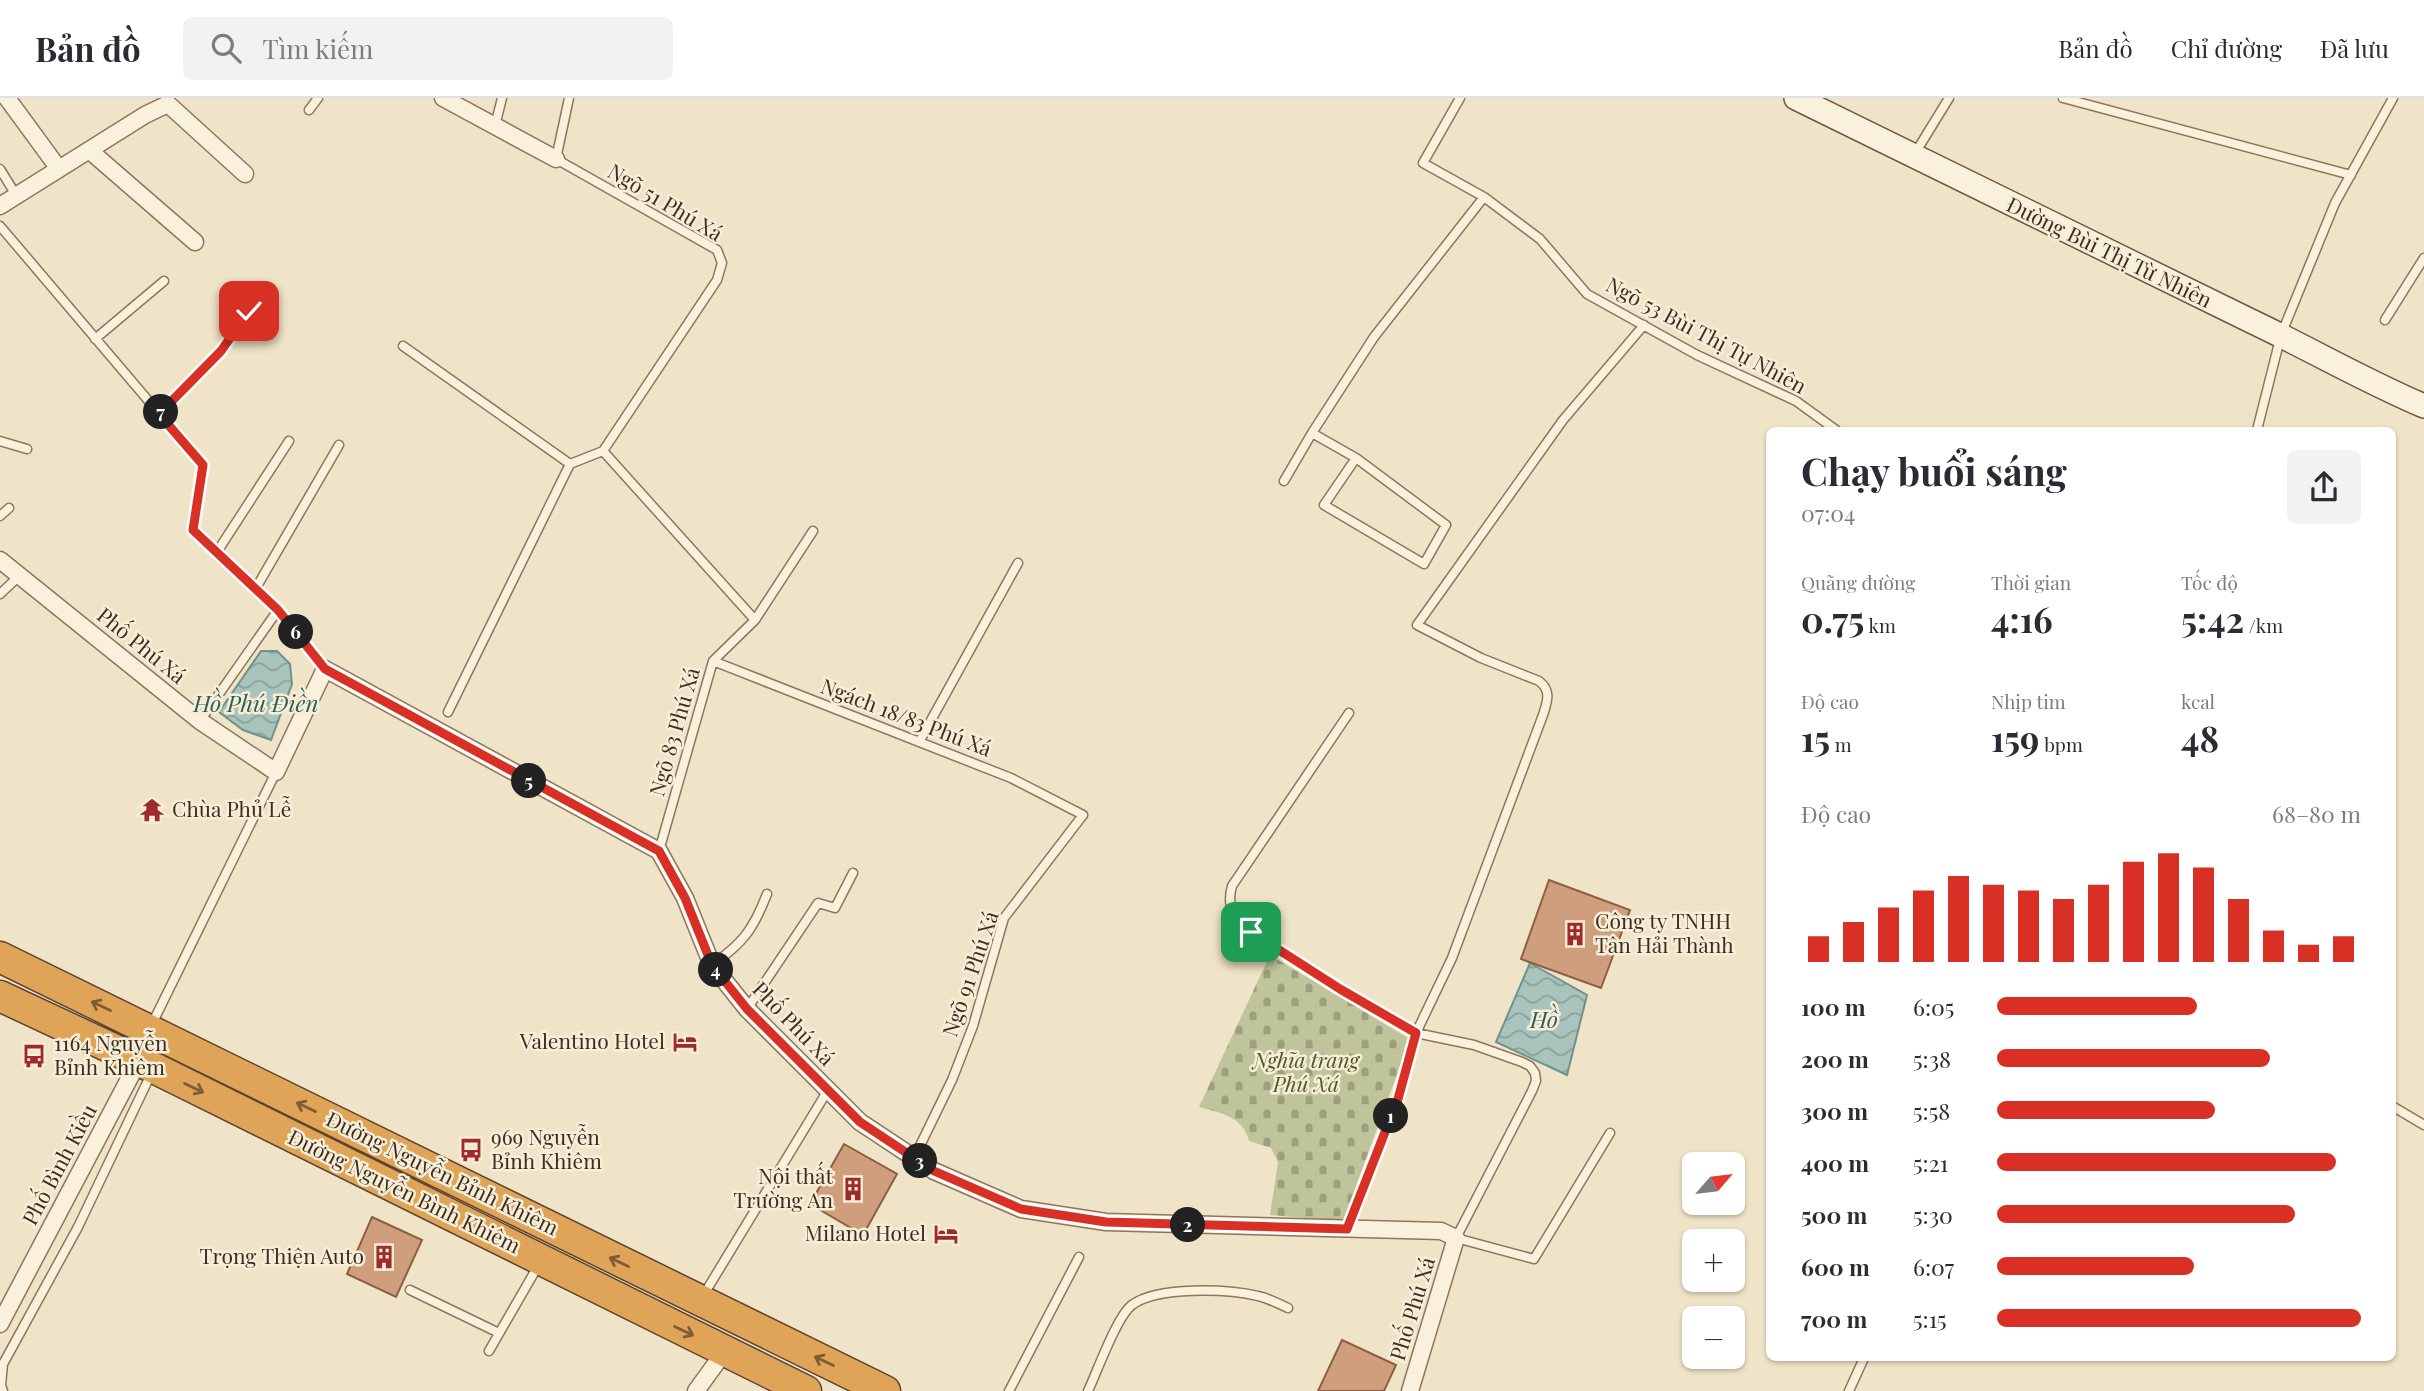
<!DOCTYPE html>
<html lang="vi">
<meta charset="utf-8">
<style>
body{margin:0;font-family:"Playfair Display",serif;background:#f2f2f3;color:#2b2b33;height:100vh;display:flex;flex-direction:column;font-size:26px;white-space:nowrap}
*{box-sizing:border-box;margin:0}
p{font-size:23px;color:#7c7c81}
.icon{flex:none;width:38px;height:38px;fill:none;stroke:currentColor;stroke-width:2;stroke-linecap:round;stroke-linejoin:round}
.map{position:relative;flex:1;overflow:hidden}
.sheet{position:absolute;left:1766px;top:329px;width:630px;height:934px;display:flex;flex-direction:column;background:#fff;border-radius:10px;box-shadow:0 2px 5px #0004}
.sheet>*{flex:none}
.needle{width:46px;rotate:62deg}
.controls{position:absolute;left:1682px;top:1054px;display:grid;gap:14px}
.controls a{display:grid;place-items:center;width:63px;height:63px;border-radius:10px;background:#fff;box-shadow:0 2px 5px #0004;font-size:35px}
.pin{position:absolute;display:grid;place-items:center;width:60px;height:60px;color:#fff;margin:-30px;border-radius:14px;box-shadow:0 4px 10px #0006}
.km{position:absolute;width:35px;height:35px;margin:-18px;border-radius:50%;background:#222;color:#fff;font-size:19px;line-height:35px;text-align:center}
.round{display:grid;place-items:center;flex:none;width:74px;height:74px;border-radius:10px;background:#f2f2f3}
.headline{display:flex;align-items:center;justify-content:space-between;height:119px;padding:0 35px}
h1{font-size:38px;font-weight:700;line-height:52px}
.metrics{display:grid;grid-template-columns:repeat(3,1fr);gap:10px;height:119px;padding:7px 35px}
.metrics div{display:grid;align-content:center}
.metrics b{font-size:35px;font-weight:700}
.metrics small{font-size:19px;font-weight:400}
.metrics p{font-size:19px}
.chart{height:196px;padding:14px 35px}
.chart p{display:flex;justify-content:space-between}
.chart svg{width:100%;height:126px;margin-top:7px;stroke:#d93025;stroke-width:6}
ul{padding:0 35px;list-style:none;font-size:23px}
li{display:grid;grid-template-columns:112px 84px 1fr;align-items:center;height:52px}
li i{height:18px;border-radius:9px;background:#d93025}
header{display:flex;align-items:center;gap:42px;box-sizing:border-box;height:98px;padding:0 35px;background:#fff;border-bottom:2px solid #e1e1e2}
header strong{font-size:33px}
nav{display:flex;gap:38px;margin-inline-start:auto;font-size:24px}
.search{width:490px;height:63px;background:#f2f2f3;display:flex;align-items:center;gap:18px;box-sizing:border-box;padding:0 24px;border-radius:10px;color:#7c7c81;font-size:26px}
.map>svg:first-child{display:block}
.cemetery{fill:url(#cemetery-stones)}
.water{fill:url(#water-waves);stroke:#6f938a;stroke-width:2}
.building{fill:#cf9f7d;stroke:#8d5f41;stroke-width:2}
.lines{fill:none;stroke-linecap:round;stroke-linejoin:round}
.lane-casing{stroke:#8d765c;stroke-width:11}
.street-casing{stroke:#8d765c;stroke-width:19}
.secondary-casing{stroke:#6f573f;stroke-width:26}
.highway-casing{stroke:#5b4430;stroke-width:33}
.lane{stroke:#faf1dc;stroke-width:8}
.street{stroke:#faf1dc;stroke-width:16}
.secondary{stroke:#faf1dc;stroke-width:23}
.highway{stroke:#e0a458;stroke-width:30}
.oneway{stroke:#7e5d36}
.route-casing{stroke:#fff;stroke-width:14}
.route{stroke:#d93025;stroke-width:9}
.labels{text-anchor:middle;stroke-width:5;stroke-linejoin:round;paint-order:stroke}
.street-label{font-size:21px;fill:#3d2e20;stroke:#f7eed8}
.poi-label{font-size:21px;fill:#3d2e20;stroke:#f7eed8;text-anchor:start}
.park-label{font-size:21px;font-style:italic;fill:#4d5a26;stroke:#f7eed8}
.water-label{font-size:23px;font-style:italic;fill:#2f5d5a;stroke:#f7eed8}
</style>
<header>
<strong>Bản đồ</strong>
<div class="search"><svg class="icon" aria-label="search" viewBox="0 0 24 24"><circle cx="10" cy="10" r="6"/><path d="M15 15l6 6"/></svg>Tìm kiếm</div>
<nav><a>Bản đồ</a><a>Chỉ đường</a><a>Đã lưu</a></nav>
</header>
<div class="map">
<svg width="2424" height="1293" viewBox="0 0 2424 1293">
<defs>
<pattern id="cemetery-stones" width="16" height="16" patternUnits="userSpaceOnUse" patternTransform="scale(1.75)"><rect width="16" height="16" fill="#bfc49a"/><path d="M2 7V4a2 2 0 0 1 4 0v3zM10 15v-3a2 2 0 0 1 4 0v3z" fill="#9ca07d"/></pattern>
<pattern id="water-waves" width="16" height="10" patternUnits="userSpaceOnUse" patternTransform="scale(1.75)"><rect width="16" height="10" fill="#a9c4bc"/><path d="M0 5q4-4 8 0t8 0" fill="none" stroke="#8ba098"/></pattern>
</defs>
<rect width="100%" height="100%" fill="#f0e4c8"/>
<!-- cemetery -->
<path class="cemetery" d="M 1270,857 L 1410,941 L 1343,1123 L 1270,1117 L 1278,1064 L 1271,1050 L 1249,1043 C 1243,1018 1220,1015 1199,1009 Z"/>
<!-- water -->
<path class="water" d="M 261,553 L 277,553 L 290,566 L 292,586 L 271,642 L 243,632 L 219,614 Z
M 1530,865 L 1587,897 L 1567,977 L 1496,944 Z"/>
<!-- building -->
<path class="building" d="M 1549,782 L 1630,812 L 1601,890 L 1521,861 Z
M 844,1046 L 897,1076 L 863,1137 L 810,1106 Z
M 372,1119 L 422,1142 L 396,1199 L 347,1176 Z
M 1342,1242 L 1396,1267 L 1384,1293 L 1318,1293 Z"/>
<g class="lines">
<!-- lane casing -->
<g class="lane-casing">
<path id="lane" d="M 1460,0 L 1423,65 L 1484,99 L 1540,141 L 1587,196 L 1697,257 L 1796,303 L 1836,332
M 2063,0 L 2351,77
M 309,12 L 318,0
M 495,28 L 502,0
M 1914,57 L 1949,0
M 0,71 L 16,97
M 0,128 L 203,367 L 193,432 L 278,512 L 325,571
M 2385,222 L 2424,160
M 95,241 L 164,183
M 403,248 L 570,366
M 159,316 L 221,253 L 249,213
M 2257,332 L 2281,237 L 2335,105 L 2393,0
M 1312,335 L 1356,360 L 1446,427 L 1424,466 L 1324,407 L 1356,360
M 0,343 L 27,351
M 603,353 L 755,522
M 1284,383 L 1312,335 L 1374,239 L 1484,99
M 0,418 L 9,410
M 217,454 L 289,343
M 256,490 L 339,347
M 0,496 L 19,478
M 713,563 L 1011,680 L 1083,717 L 1004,820 L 973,928 L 952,982 L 914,1060
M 448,614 L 570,366 L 603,353 L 717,182 L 722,165 L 717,152 L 556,61 L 569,0
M 1349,615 L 1232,788 C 1226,809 1234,822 1251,834 L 1340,892 L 1416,935 L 1474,947 L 1522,964 L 1530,968 L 1535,975 L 1536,983 L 1532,993 L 1456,1140 L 1534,1161 L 1610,1035
M 200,623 L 278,512
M 919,644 L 1018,465
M 659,753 L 713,563 L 755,522 L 813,433
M 712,867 C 743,845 753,832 767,796
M 747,911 L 818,805 L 835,810 L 853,775
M 152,926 L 276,674
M 2392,1008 L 2424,1027
M 1347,1131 L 1398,1001 L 1416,935 L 1452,860 L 1543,617 C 1547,604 1552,593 1539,583 L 1481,560 L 1417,527 L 1563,322 L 1644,227
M 410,1192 L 499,1235
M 703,1198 L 828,992
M 489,1253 L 538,1168
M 3,1293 L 1,1287 L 3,1266 L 78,1129 L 151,976
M 1009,1293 L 1079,1159
M 1088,1293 C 1097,1274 1117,1218 1132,1207 C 1157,1188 1228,1191 1258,1198 C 1268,1200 1279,1206 1288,1210
M 1849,1293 L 1864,1260"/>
</g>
<!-- street casing -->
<g class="street-casing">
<path id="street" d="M 7,0 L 59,71
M 443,0 L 556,61
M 89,52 L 195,144
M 0,108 L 145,17 L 168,6 L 245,76
M 0,462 L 200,623 L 276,674 L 325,571 L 659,753 L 685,800 L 712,867 L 747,911 L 860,1024 L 934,1073 L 1021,1111 L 1106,1124 L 1441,1133 L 1456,1140 L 1410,1293
M 0,1226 L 138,964
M 696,1293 L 725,1253"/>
</g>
<!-- secondary casing -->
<g class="secondary-casing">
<path id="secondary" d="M 1796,0 C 1948,75 2100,150 2253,224 C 2310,251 2365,283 2424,308"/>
</g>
<!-- highway casing -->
<g class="highway-casing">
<path id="highway" d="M 0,859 L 885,1293
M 0,898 L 154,970 L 806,1293"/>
</g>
<!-- lane -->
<use href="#lane" class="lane"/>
<!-- street -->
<use href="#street" class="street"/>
<!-- secondary -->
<use href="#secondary" class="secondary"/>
<!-- highway -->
<use href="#highway" class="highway"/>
</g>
<!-- one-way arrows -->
<defs><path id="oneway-shaft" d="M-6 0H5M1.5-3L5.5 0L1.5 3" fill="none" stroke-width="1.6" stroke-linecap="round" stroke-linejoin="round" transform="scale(1.75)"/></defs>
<g class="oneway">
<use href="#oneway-shaft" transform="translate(101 908) rotate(-154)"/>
<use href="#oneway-shaft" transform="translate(194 990) rotate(26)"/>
<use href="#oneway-shaft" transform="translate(306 1009) rotate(-154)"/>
<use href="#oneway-shaft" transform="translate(619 1164) rotate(-154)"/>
<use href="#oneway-shaft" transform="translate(684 1233) rotate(26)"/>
<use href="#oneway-shaft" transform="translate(824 1263) rotate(-154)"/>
</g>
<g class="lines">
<!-- route casing -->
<g class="route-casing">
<path id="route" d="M 249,213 L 221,253 L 159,316 L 203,367 L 193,432 L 278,512 L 325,571 L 659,753 L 685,800 L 712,867 L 747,911 L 860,1024 L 934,1073 L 1021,1111 L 1106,1124 L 1347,1131 L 1398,1001 L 1416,935 L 1340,891 L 1251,834"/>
</g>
<!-- route -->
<use href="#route" class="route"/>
</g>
<!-- icons -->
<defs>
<g id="temple-bare" transform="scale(1.89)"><path d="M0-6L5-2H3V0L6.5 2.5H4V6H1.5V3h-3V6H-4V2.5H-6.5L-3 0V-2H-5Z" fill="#9e2a2b" stroke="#f7eed8" stroke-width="2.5" paint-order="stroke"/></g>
<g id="building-bare" transform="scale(1.89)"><path d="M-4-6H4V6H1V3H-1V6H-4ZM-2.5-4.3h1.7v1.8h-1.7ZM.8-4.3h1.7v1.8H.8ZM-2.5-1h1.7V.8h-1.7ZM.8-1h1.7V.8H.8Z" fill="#9e2a2b" stroke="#f7eed8" stroke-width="2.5" paint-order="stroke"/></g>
<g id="hotel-bare" transform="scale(1.89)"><path d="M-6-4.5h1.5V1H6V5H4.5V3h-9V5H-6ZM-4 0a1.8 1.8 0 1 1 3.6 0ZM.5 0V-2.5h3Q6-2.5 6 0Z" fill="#9e2a2b" stroke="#f7eed8" stroke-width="2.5" paint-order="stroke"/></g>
<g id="bus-bare" transform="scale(1.89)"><path d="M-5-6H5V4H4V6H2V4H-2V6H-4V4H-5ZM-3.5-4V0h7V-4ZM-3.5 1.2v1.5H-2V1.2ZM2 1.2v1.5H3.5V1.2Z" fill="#9e2a2b" stroke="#f7eed8" stroke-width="2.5" paint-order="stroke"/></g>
</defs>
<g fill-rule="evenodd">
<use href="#temple-bare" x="152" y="712"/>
<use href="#building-bare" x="1575" y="836"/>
<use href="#hotel-bare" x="685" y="944"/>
<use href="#bus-bare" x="34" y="958"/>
<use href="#bus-bare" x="471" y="1052"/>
<use href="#building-bare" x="853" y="1091"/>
<use href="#hotel-bare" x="946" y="1136"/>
<use href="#building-bare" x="384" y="1159"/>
</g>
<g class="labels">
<!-- street labels -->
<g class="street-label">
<text transform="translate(665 105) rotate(31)" y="7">Ngõ 51 Phú Xá</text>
<text transform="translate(2109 155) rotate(26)" y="7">Đường Bùi Thị Từ Nhiên</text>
<text transform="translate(1706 238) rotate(28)" y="7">Ngõ 53 Bùi Thị Tự Nhiên</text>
<text transform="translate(141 548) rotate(39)" y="7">Phố Phú Xá</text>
<text transform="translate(906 620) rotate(21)" y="7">Ngách 18/83 Phú Xá</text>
<text transform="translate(675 634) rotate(-74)" y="7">Ngõ 83 Phú Xá</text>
<text transform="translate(971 876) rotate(-71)" y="7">Ngõ 91 Phú Xá</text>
<text transform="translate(793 926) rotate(46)" y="7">Phố Phú Xá</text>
<text transform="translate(60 1067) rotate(-62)" y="7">Phố Bình Kiều</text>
<text transform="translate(442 1076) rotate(26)" y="7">Đường Nguyễn Bỉnh Khiêm</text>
<text transform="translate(404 1094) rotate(26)" y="7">Đường Nguyễn Bình Khiêm</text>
<text transform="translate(1413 1211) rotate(-73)" y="7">Phố Phú Xá</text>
</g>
<!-- poi labels -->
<g class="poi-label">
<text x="172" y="719">Chùa Phủ Lễ</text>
<text x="1595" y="831">Công ty TNHH<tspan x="1595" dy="24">Tân Hải Thành</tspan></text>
<text x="665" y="951" text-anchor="end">Valentino Hotel</text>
<text x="54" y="953">1164 Nguyễn<tspan x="54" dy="24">Bỉnh Khiêm</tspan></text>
<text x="491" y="1047">969 Nguyễn<tspan x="491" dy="24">Bỉnh Khiêm</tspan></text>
<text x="833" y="1086" text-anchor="end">Nội thất<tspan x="833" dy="24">Trường An</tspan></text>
<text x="926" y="1143" text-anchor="end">Milano Hotel</text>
<text x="364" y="1166" text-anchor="end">Trọng Thiện Auto</text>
</g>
<!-- park labels -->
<g class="park-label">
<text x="1306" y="970">Nghĩa trang<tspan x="1306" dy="24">Phú Xá</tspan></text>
</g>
<!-- water labels -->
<g class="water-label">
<text x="256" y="614">Hồ Phú Điền</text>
<text x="1544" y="930">Hồ</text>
</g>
</g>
</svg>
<div class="controls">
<a><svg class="needle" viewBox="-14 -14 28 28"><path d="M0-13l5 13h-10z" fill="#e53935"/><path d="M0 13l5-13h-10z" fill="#7c7c81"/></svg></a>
<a>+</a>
<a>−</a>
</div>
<div class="pin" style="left:1251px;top:834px;background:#1e9e55"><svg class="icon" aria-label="arrive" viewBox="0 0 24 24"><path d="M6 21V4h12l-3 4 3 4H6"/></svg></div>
<div class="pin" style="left:249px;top:213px;background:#d93025"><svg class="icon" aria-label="check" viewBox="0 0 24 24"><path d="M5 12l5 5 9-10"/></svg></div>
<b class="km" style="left:1391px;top:1018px">1</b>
<b class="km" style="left:1188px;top:1127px">2</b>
<b class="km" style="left:920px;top:1063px">3</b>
<b class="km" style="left:716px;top:872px">4</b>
<b class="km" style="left:529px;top:683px">5</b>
<b class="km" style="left:296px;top:534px">6</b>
<b class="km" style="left:161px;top:314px">7</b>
<section class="sheet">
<div class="headline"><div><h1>Chạy buổi sáng</h1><p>07:04</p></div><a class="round"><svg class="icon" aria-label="share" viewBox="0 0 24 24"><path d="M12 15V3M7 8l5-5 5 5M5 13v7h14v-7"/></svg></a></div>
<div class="metrics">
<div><p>Quãng đường</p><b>0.75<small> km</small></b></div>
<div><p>Thời gian</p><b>4:16</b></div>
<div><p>Tốc độ</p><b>5:42<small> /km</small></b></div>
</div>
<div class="metrics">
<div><p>Độ cao</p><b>15<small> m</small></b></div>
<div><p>Nhịp tim</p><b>159<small> bpm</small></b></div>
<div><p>kcal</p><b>48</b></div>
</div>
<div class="chart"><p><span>Độ cao</span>68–80 m</p>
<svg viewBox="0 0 160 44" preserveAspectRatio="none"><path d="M5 44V35M15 44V30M25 44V25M35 44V19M45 44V14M55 44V17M65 44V19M75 44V22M85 44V17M95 44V9M105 44V6M115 44V11M125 44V22M135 44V33M145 44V38M155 44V35"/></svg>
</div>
<ul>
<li><b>100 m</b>6:05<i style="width:55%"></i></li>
<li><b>200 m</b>5:38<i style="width:75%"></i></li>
<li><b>300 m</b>5:58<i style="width:60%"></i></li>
<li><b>400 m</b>5:21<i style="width:93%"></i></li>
<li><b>500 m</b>5:30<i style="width:82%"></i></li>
<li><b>600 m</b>6:07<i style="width:54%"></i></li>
<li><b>700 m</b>5:15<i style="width:100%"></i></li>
</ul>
</section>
</div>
